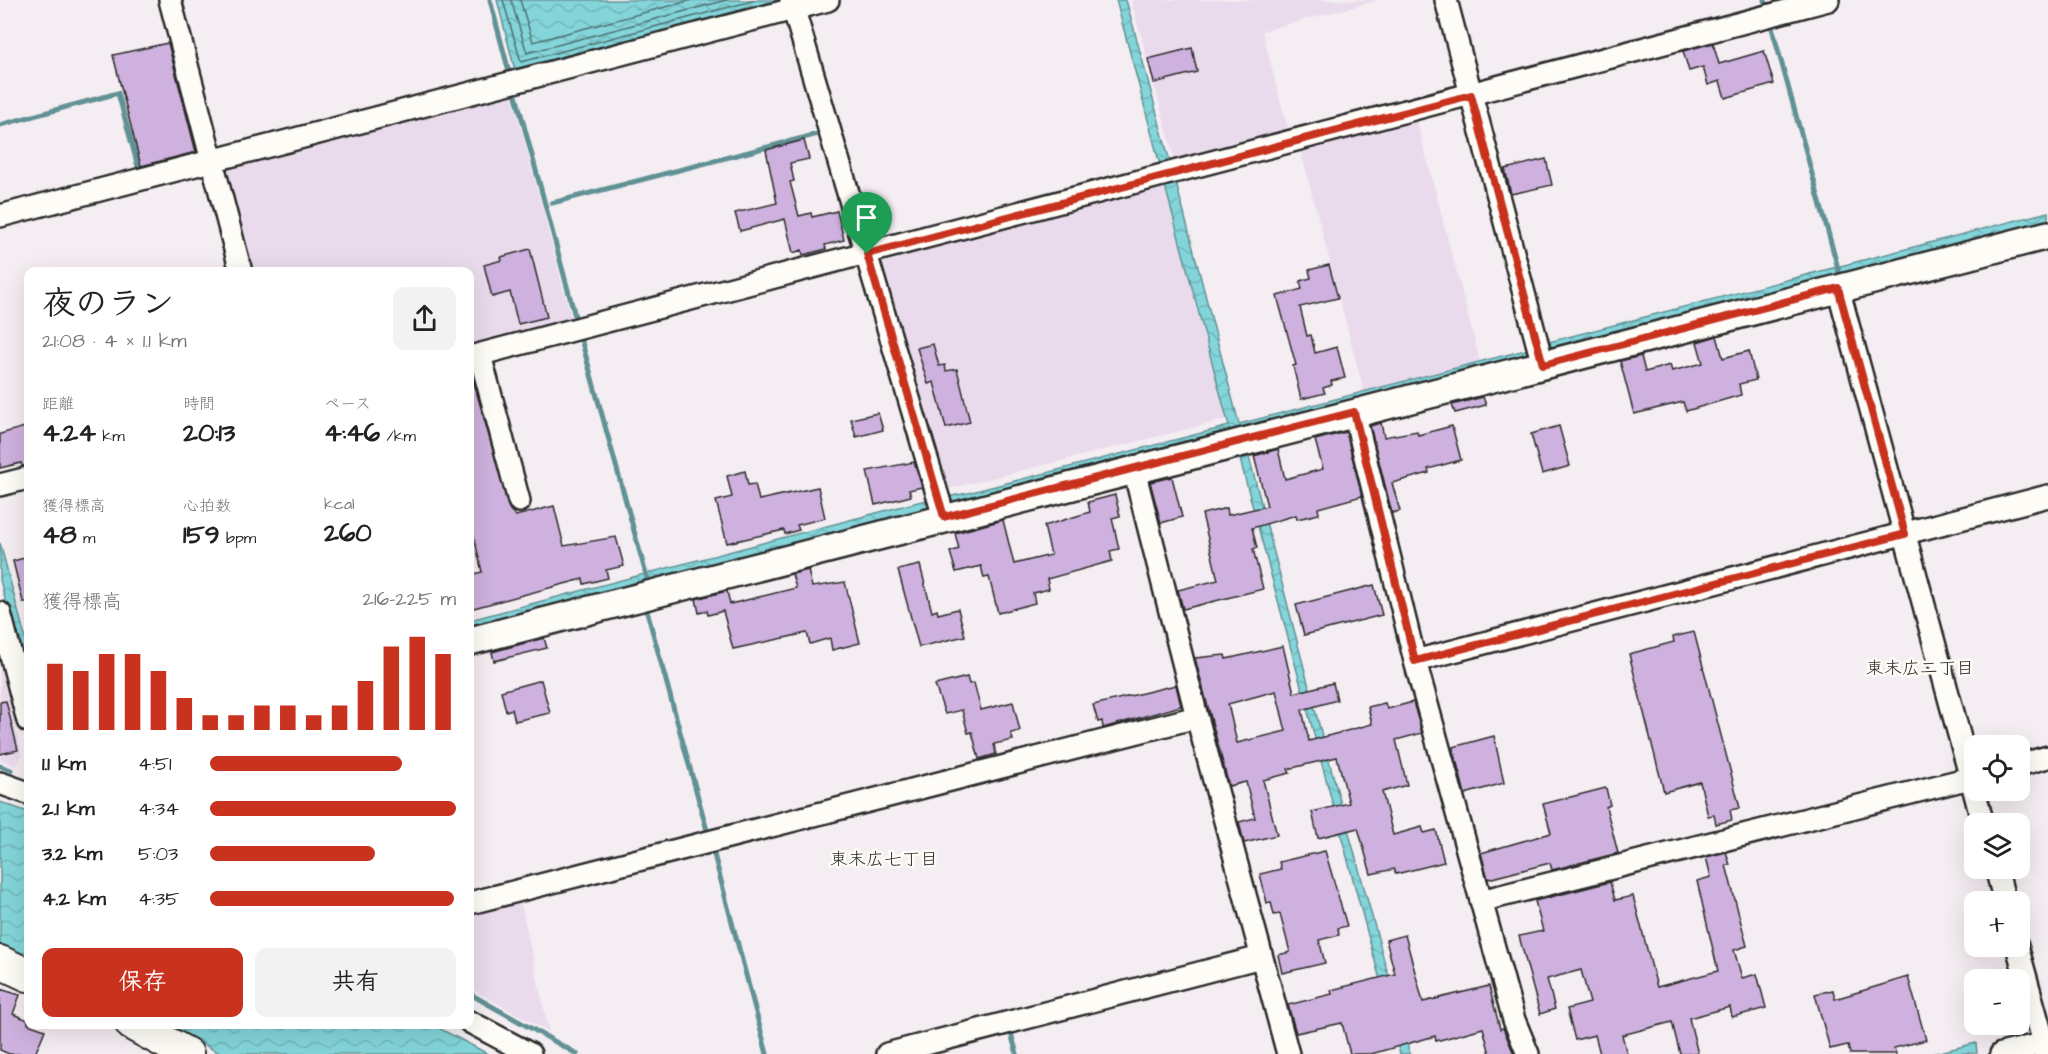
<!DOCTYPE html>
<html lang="ja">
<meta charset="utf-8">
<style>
body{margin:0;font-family:"Architects Daughter","Klee One",sans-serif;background:#f2f2f2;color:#222;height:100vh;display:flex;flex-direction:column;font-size:22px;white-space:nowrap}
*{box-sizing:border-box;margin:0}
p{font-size:20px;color:#767676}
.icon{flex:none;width:33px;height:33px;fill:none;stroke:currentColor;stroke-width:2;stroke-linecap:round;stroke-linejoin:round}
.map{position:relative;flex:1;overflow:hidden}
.panel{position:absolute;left:24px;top:267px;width:450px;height:762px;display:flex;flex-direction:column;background:#fff;border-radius:12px;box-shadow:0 6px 24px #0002}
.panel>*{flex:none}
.fabs{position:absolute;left:1964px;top:735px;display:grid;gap:12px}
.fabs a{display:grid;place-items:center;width:66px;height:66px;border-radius:12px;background:#fff;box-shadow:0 6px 24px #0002;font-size:30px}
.pin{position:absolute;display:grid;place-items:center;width:51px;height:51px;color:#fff;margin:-62px -26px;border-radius:50% 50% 50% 0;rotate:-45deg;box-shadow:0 0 6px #0007}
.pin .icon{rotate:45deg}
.round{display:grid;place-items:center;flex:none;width:63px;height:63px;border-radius:12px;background:#f2f2f2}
.summary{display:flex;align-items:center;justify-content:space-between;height:102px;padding:0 18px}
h1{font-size:33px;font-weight:700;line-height:45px}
.figures{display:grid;grid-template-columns:repeat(3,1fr);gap:9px;height:102px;padding:6px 18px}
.figures div{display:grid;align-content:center}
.figures b{font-size:26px;font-weight:700}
.figures small{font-size:16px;font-weight:400}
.figures p{font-size:16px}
.chart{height:168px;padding:12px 18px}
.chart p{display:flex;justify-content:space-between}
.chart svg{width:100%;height:108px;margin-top:6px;stroke:#c8321e;stroke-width:6}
.button{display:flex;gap:12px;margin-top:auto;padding:12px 18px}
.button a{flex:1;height:69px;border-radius:12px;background:#c8321e;color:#fff;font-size:24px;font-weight:700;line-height:69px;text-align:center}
.button a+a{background:#f2f2f2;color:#222}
ul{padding:0 18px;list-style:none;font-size:20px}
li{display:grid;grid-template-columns:96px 72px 1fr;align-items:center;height:45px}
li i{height:15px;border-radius:8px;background:#c8321e}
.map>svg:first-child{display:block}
.built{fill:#e9dbec}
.water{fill:url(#water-waves);stroke:#609194;stroke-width:1.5}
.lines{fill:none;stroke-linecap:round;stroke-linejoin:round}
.shore{stroke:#4e6f71;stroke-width:1.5}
.stream{stroke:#609194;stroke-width:5}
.building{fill:#ceb1de;stroke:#2b2b2b;stroke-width:1.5;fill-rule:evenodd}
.minor-casing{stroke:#2b2b2b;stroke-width:26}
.tertiary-casing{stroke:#2b2b2b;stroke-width:32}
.secondary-casing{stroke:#2b2b2b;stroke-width:36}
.minor{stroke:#fdfcf7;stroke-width:21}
.tertiary{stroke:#fdfcf7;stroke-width:27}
.secondary{stroke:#fdfcf7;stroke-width:32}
.route-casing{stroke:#fff;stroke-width:12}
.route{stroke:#c8321e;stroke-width:8}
.labels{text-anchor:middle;stroke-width:5;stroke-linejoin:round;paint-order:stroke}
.neighbourhood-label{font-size:18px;fill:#2b2b2b;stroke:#fdfcf7}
</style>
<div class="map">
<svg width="2048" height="1054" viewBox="0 0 2048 1054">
<defs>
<pattern id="water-waves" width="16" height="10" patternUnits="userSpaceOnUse" patternTransform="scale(1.5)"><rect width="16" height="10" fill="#83d5da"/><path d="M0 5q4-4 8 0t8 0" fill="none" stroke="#71b7bb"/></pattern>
</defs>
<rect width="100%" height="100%" fill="#f4edf2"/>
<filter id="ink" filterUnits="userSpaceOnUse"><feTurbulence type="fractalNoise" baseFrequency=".0167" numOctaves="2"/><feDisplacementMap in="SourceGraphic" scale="12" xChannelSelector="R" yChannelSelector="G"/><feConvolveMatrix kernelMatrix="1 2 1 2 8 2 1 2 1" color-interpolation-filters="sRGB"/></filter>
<g filter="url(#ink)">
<!-- built -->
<path class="built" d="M 1131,0 L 1379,0 L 1262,31 L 1290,137 L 1177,167 Z
M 511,91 L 572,321 L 470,348 L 470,272 L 248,271 L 220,169 Z
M 1416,118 L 1480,361 L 1364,392 L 1300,148 Z
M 1163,183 L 1227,419 L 948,489 L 879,267 L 881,259 Z
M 0,665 L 22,755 L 16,766 L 0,760 Z
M 519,895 L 549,1032 L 470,988 L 470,907 Z"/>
<!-- water -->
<path class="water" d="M 497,0 L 777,0 L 778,1 L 515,70 Z
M 1116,0 L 1126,0 L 1170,162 L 1160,165 Z
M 1176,183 L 1239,424 L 1533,348 L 1535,355 L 470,630 L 470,620 L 918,502 L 968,493 L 1229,426 L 1165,186 Z
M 2048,212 L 2048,223 L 1548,352 L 1545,343 Z
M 1247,449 L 1315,710 L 1410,1054 L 1400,1054 L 1238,452 Z
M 0,543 L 28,648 L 28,687 L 0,580 Z
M 0,802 L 28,812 L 28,958 L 0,947 Z
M 169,1025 L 433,1025 L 488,1054 L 221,1054 Z
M 1976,1043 L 1977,1053 L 1932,1054 Z"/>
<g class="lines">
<!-- shore -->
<path class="shore" d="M 503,0 L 521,62 L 756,0
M 511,0 L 527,53 L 727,0
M 520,0 L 533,42 L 692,0"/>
<!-- stream -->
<path class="stream" d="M 490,0 L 509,72
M 1765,0 L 1766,4
M 1772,28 L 1839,272
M 515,92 L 576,320
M 0,125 L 118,93 L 139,170
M 552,203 L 818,134
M 580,335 L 647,578
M 645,604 L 708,834
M 0,766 L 11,770
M 712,847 L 767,1054
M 470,994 L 577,1054
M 1010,1030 L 1017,1054"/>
</g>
<!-- building -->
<path class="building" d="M 168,43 L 196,152 L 141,166 L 113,55 Z
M 1713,43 L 1719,64 L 1764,51 L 1774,84 L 1725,98 L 1720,81 L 1708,85 L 1703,67 L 1689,71 L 1683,51 Z
M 1192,48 L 1197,72 L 1154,83 L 1148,59 Z
M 804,140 L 809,159 L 790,163 L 794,181 L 790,182 L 799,216 L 811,213 L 812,217 L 837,211 L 844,240 L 825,245 L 826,249 L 803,255 L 802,250 L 793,253 L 785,219 L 740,231 L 735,213 L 777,203 L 766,150 Z
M 1546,159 L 1552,185 L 1511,194 L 1505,169 Z
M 530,249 L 547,317 L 518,324 L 510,292 L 492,297 L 484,265 L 502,260 L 501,257 Z
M 1329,265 L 1338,298 L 1300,307 L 1307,336 L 1311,335 L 1315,353 L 1337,347 L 1345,378 L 1331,381 L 1332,385 L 1323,388 L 1325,393 L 1301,399 L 1293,366 L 1296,365 L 1277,296 L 1302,289 L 1300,281 L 1311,278 L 1309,270 Z
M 1717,336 L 1723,358 L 1749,351 L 1756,380 L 1739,384 L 1741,395 L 1686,411 L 1683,402 L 1634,414 L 1620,361 L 1641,356 L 1645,372 L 1670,365 L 1672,371 L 1703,363 L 1697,342 Z
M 933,344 L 939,366 L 945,365 L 946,371 L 957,369 L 970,422 L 946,428 L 934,382 L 928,384 L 917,348 Z
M 470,369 L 510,510 L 516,516 L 554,506 L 564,546 L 616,537 L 624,566 L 606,570 L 608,578 L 584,584 L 583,579 L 470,609 L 470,575 L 482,572 L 470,519 Z
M 1483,397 L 1486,405 L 1455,413 L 1452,405 Z
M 878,413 L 883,430 L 856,437 L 851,419 Z
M 1381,423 L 1384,437 L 1417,431 L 1418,435 L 1452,426 L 1461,460 L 1428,469 L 1429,473 L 1392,483 L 1400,511 L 1392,513 L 1370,426 Z
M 28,426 L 28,466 L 22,466 L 21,463 L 0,468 L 0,434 Z
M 1559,426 L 1570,466 L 1542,474 L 1531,434 Z
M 1346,432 L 1362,496 L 1318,508 L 1319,514 L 1297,519 L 1296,515 L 1252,528 L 1257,548 L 1253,549 L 1263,589 L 1183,609 L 1178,590 L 1218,580 L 1202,514 L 1227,508 L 1228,515 L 1267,506 L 1254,456 L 1278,449 L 1285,479 L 1323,469 L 1315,440 Z
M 914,462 L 922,487 L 909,490 L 911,496 L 875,505 L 867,471 Z
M 745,471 L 748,485 L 755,484 L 759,500 L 818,487 L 825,518 L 797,525 L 799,530 L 785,534 L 784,530 L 727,543 L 716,501 L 732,497 L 727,476 Z
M 1172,477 L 1182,517 L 1161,523 L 1150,482 Z
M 1115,495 L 1120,516 L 1112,518 L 1119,549 L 1110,551 L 1112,561 L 1047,579 L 1049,589 L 1033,593 L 1035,603 L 998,613 L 989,577 L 984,578 L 981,566 L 956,572 L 950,552 L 959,549 L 955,533 L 1003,520 L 1014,564 L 1051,555 L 1044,526 L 1090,512 L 1088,502 Z
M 28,557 L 28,602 L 23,602 L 13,561 Z
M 920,565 L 932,612 L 937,610 L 938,614 L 958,609 L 965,636 L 919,647 L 898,570 Z
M 808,570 L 812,587 L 845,582 L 860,643 L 832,650 L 830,638 L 810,644 L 807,633 L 733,649 L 723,611 L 708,615 L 707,611 L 699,613 L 696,599 L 727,591 L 730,604 L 796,588 L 792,574 Z
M 1374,585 L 1382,615 L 1304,635 L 1296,605 Z
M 1694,632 L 1740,808 L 1730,810 L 1732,820 L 1716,824 L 1714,815 L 1708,816 L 1700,782 L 1664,792 L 1629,654 L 1674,642 L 1673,637 Z
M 544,638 L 547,648 L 494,661 L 492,652 Z
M 1283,646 L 1294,693 L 1333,683 L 1337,700 L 1302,710 L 1309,741 L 1372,724 L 1368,707 L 1385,703 L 1387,709 L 1413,702 L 1422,733 L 1396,740 L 1407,785 L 1382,792 L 1393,835 L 1422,827 L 1424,833 L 1436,830 L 1444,862 L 1396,874 L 1394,869 L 1371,874 L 1358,828 L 1318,838 L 1312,812 L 1349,803 L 1337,757 L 1288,769 L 1290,773 L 1263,780 L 1277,835 L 1244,843 L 1239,822 L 1255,818 L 1246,782 L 1229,786 L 1195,658 L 1225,655 L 1226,659 ZM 1276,691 L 1286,731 L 1237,743 L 1228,704 Z
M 967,677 L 969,684 L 974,683 L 981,710 L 1013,702 L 1020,731 L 1011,733 L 1013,740 L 994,744 L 996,754 L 979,759 L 972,732 L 968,733 L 962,710 L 945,714 L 935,685 Z
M 541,680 L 550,713 L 515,721 L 512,709 L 506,711 L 501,691 Z
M 1176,685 L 1181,706 L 1103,728 L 1102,721 L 1098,722 L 1093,705 Z
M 6,701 L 18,750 L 0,754 L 0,702 Z
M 1494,736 L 1504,783 L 1465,794 L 1453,747 Z
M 1606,788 L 1610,805 L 1606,807 L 1618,853 L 1552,870 L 1550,863 L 1488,879 L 1481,853 L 1551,833 L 1543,804 Z
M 1325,851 L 1347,926 L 1338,928 L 1339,935 L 1319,940 L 1325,963 L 1282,973 L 1278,955 L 1290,952 L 1280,914 L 1274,915 L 1271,902 L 1267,903 L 1260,874 L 1281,869 L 1279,862 Z
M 1726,852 L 1730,865 L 1726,865 L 1747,946 L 1734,950 L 1742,978 L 1757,974 L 1766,1008 L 1732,1017 L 1730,1007 L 1689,1018 L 1698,1054 L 1680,1054 L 1672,1022 L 1622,1035 L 1627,1054 L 1600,1054 L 1595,1035 L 1575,1040 L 1567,1009 L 1590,1003 L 1581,970 L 1547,979 L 1555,1009 L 1540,1014 L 1519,936 L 1543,931 L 1535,901 L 1610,882 L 1615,900 L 1633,896 L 1657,987 L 1718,971 L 1697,881 L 1711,877 L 1706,857 Z
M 1405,935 L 1423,1002 L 1489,986 L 1500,1029 L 1503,1028 L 1514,1054 L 1490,1054 L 1483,1028 L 1436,1041 L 1435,1036 L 1371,1054 L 1350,1054 L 1342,1023 L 1296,1033 L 1288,1005 L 1332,994 L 1331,990 L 1395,974 L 1386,940 Z
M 1908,977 L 1926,1040 L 1894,1048 L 1896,1054 L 1850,1054 L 1848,1045 L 1830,1049 L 1815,994 L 1833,990 L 1835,999 Z
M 0,989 L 20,995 L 13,1014 L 28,1020 L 28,1024 L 45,1030 L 35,1054 L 9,1054 L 0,1050 Z"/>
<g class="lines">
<!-- minor casing -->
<g class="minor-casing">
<path id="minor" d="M 170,0 L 241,272
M 791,0 L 944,517
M 1446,0 L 1543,365
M 0,216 L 828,0
M 1838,288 L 1974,790
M 480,355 L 519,501
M 470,357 L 1828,0
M 1354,412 L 1415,661 L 1514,1020 L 1528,1054
M 1134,470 L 1197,717 L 1288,1054
M 0,485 L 28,478
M 0,613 L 28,721
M 1415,661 L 2048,496
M 2019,765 L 2048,757
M 0,783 L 28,793
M 1974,790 L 1983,824
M 1996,868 L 2005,902
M 1481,901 L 1974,777
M 470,903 L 1197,717
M 2017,946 L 2047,1054
M 470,1022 L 530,1054
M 887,1054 L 1261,957
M 2001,1054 L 2048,1042"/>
</g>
<!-- tertiary casing -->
<g class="tertiary-casing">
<path id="tertiary" d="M 470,641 L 2048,235"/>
</g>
<!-- secondary casing -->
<g class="secondary-casing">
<path id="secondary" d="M 0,962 L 28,975
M 132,1024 L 187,1054"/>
</g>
<!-- minor -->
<use href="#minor" class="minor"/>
<!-- tertiary -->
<use href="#tertiary" class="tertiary"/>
<!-- secondary -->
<use href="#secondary" class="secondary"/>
</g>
</g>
<g class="lines" filter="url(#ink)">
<!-- route casing -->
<g class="route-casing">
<path id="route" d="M 1471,95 L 1543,365 L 1838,288 L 1905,534 L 1415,661 L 1354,412 L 944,517 L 867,254 Z"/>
</g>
<!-- route -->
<use href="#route" class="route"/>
</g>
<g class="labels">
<!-- neighbourhood labels -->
<g class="neighbourhood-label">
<text x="1920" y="674">東末広二丁目</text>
<text x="884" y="865">東末広七丁目</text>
</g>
</g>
</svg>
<div class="fabs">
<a><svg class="icon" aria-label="locate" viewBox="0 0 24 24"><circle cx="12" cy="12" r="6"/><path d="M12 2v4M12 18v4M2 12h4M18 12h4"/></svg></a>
<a><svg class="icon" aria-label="layers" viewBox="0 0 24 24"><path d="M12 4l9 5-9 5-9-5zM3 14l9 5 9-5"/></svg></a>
<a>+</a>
<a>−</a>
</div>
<div class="pin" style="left:867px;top:254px;background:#1e9e55"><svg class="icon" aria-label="arrive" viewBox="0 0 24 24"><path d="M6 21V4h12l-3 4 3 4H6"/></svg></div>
<section class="panel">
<div class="summary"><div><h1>夜のラン</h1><p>21:08 · 4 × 1.1 km</p></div><a class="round"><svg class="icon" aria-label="share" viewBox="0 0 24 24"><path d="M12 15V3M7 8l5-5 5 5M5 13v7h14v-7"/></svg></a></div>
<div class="figures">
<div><p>距離</p><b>4.24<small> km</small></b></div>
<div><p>時間</p><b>20:13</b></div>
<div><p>ペース</p><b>4:46<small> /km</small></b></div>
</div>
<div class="figures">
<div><p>獲得標高</p><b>48<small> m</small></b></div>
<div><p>心拍数</p><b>159<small> bpm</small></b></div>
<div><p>kcal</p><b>260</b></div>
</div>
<div class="chart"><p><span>獲得標高</span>216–225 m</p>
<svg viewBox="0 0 160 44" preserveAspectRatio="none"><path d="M5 44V17M15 44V20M25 44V13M35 44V13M45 44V20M55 44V31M65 44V38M75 44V38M85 44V34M95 44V34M105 44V38M115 44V34M125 44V24M135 44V10M145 44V6M155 44V13"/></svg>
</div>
<ul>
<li><b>1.1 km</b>4:51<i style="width:78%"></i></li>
<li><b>2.1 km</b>4:34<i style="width:100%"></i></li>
<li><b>3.2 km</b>5:03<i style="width:67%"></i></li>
<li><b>4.2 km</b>4:35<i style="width:99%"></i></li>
</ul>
<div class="button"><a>保存</a><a>共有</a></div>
</section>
</div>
